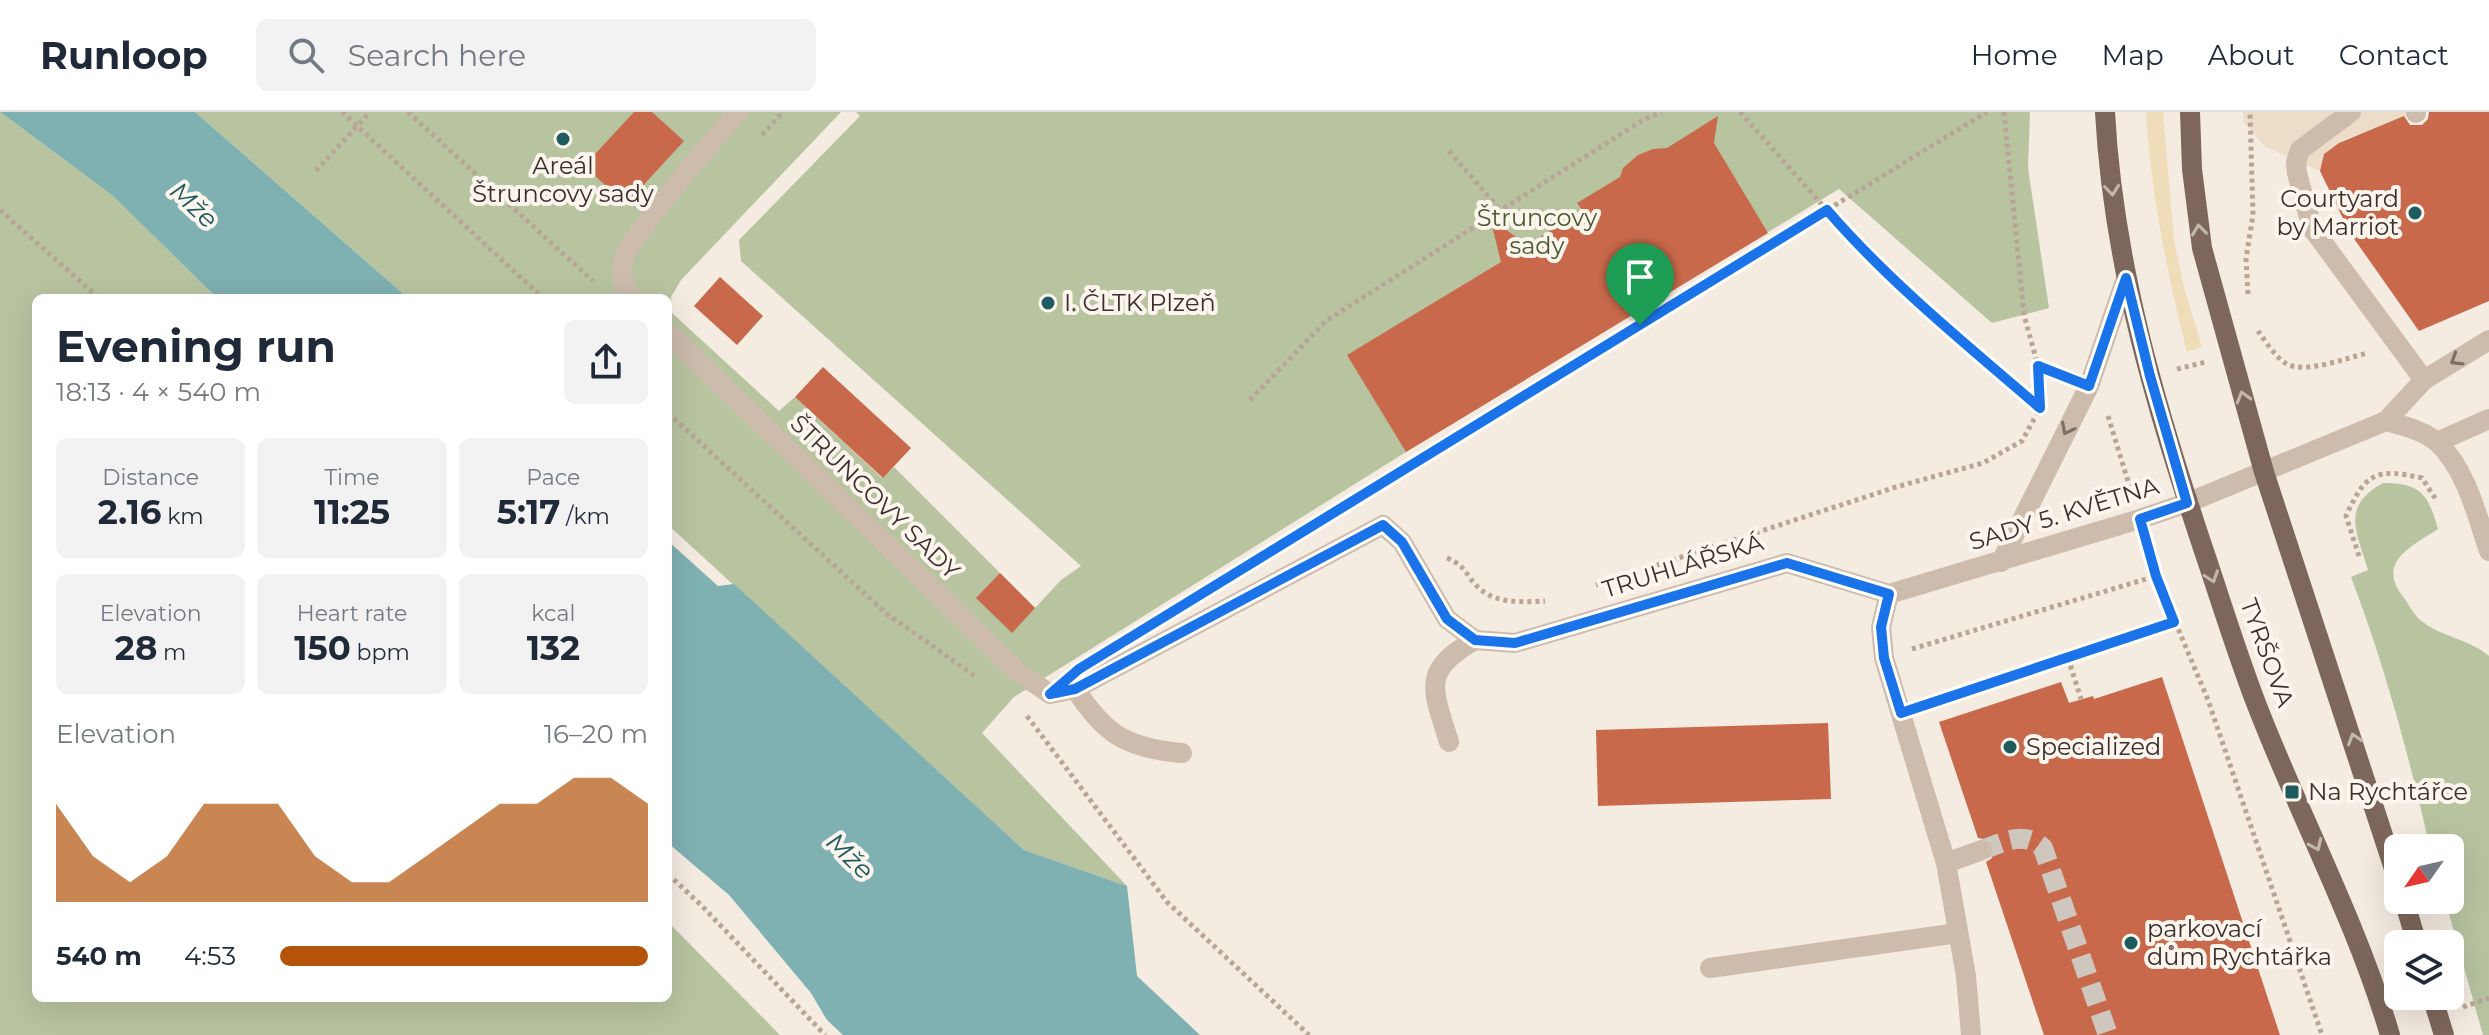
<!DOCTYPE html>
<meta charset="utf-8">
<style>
body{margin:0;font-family:Montserrat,sans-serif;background:#f2f2f3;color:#1f2937;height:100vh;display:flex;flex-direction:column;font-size:30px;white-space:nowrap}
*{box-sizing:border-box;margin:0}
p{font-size:26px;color:#747a83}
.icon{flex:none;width:44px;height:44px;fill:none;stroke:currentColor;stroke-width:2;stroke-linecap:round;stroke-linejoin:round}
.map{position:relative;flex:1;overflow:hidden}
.details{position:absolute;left:32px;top:182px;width:640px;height:708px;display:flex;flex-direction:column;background:#fff;border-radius:12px;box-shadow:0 8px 32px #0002}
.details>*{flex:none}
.needle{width:52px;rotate:236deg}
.controls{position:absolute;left:2384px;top:722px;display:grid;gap:16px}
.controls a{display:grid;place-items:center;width:80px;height:80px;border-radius:12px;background:#fff;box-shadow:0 8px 32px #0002;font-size:40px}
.pin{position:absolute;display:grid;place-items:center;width:68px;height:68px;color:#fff;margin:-82px -34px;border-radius:50% 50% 50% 0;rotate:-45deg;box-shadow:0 0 8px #0007}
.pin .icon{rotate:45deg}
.round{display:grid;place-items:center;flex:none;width:84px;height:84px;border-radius:12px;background:#f2f2f3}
.overview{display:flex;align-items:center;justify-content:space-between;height:136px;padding:0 24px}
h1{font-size:44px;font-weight:700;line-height:60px}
.stats{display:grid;grid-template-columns:repeat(3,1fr);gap:12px;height:136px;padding:8px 24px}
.stats div{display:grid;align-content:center;border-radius:12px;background:#f2f2f3;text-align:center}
.stats b{font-size:34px;font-weight:700}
.stats small{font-size:22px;font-weight:400}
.stats p{font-size:22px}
.chart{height:224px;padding:16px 24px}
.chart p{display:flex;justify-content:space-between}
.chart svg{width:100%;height:144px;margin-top:8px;fill:#b45309;opacity:.7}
ul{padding:0 24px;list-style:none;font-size:26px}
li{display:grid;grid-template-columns:128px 96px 1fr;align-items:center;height:60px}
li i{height:20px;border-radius:10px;background:#b45309}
header{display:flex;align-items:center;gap:48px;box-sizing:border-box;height:112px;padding:0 40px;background:#fff;border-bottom:2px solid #e0e1e3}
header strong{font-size:38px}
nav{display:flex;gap:44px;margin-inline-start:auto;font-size:28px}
.search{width:560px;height:72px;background:#f2f2f3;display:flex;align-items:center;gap:20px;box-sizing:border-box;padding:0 28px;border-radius:12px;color:#747a83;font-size:30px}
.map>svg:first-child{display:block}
.green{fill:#b8c4a0}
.sand{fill:#efdcb8}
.plaza{fill:#ecdcc8}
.water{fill:#7fb0b2}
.building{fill:#c8694b}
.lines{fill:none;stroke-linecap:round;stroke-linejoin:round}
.minor-tunnel{stroke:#cfc6bd;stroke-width:20;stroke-dasharray:20 10;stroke-linecap:butt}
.path{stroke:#b9a596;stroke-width:5;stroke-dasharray:4 4;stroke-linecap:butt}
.minor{stroke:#cdbbac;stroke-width:20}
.major{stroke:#7d675c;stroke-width:20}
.oneway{stroke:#c2b5ac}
.oneway2{stroke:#7d6f65}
.route-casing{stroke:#fff;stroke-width:16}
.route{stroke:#1a73e8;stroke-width:10}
.poi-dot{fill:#1f5a5e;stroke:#fbf5ee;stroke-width:3}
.labels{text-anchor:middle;stroke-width:8;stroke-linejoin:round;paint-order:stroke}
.poi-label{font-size:24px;fill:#3b302b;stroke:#fbf5ee;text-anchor:start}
.park-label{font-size:24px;fill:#4a5a2e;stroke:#fbf5ee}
.street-label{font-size:24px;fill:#3b302b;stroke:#fbf5ee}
.water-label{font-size:26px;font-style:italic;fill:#1f5a5e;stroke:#fbf5ee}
</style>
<header>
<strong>Runloop</strong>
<div class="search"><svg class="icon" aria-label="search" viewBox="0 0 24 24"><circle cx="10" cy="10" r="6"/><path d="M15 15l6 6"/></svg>Search here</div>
<nav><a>Home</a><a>Map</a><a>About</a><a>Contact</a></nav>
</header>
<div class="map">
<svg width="2489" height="923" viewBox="0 0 2489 923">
<rect width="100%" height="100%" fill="#f4ebe1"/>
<!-- green -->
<path class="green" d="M 0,0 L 112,83 L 217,186 L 36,186 L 36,886 L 668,886 L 668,810 L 780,923 L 0,923 Z
M 195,0 L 841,0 L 681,168 L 671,185 L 672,201 L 779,299 L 795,285 L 882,366 L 894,355 L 1035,496 L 1061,468 L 1081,454 L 741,149 L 739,128 L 860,4 L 856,0 L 2030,0 L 2028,56 L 2049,196 L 1992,211 L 1839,77 L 1406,340 L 1014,585 L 982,621 L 1127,774 L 1024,738 L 668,413 L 668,186 L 408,186 Z
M 2383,371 C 2421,371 2428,382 2438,417 C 2411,435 2375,450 2404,486 C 2409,493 2415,505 2423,510 C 2442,525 2469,527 2489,544 L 2489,923 L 2483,923 L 2445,788 L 2450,788 L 2450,736 L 2430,736 C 2409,644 2385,554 2351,465 L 2368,458 C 2357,420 2340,395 2383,371 Z"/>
<!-- sand -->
<path class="sand" d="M 2146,0 L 2163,0 L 2174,128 L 2184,176 L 2202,235 L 2187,240 C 2167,161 2151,82 2146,0 Z"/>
<!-- plaza -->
<path class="plaza" d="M 2243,0 L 2418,0 L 2343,28 L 2324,42 L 2320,59 L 2264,34 L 2244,10 Z"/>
<!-- water -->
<path class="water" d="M 0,0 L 195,0 L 408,186 L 217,186 L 112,83 Z
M 668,429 L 718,474 L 734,472 L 1024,738 L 1127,774 L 1137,864 L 1200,923 L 843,923 L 827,908 L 811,881 L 729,783 L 668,731 Z"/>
<!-- building -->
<path class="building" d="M 634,0 L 652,0 L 684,29 L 626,92 L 584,54 Z
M 2429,0 L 2489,0 L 2489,189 L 2419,219 L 2350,121 L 2320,59 L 2324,42 L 2339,31 L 2404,4 L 2410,13 L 2422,13 L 2428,7 Z
M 1718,4 L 1714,31 L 1768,121 L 1406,340 L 1347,243 L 1501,150 L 1490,106 L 1527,133 L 1583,99 L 1577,91 L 1620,65 L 1623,56 L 1638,43 L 1653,37 L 1667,36 Z
M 720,165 L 763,204 L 737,233 L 694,194 Z
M 823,255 L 911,336 L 883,366 L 795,285 Z
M 1000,461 L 1035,496 L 1012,521 L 976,486 Z
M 2162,565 L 2280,923 L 2044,923 L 1986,750 L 1992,746 L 1994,734 L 1990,728 L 1978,726 L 1939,610 L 2061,570 L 2069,591 L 2093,584 L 2094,587 Z
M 1828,611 L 1831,687 L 1598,694 L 1596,618 Z"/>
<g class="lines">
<!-- minor-tunnel -->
<path class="minor-tunnel" d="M 1982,738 C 2004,730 2024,718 2043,736 L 2108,923"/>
<!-- path -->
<path class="path" d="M 342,0 L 543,186
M 408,0 L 593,169
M 1740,0 L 1848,122 L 1938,208 L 2039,296
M 2004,0 L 2024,203 L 2038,254 L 2061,263
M 762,23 L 783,0
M 1449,39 L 1500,98
M 316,59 L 370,0
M 0,98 L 99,186
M 2248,182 L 2246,147 L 2253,103 L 2250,0
M 2258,219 C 2266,230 2275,245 2287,252 C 2305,262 2347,246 2367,241
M 2177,257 L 2206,250
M 1250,288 L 1326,209 L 1643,8 L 1662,0
M 668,301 L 887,502 L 975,564
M 2108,304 L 2131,379
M 1316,411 L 1987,0
M 2148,435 L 2156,464 L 2208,588 L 2322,923
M 2359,444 L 2346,404 C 2366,360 2376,356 2422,366 L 2437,389
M 1447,446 C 1467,454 1466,465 1480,477 C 1497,492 1524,490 1545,489
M 1596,473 L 1896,375 L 1983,351 L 2022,329 L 2040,296 L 2038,254
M 1912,537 L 2156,464
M 2068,546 L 2081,587
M 1929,592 L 2174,510
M 1027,604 L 1167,790 L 1309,923
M 668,762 L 701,793 L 825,923
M 2463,895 L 2489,886"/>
<!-- minor -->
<path class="minor" d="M 2351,0 L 2300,38 L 2296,50 L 2297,61 L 2312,116 L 2424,268
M 2416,0 L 2416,1
M 632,186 C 623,177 620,158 624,146 C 630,129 645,114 655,100 C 682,65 709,32 738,0
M 668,221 L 1018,560 L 1050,582 L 1075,577 L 1383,413 L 1402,430 L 1447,507 L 1475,528 L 1515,531 L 1787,451 L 1889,482
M 2386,309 C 2403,314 2424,318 2438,331 C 2466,357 2477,404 2489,439
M 2437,330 L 2489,307
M 2001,450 L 2089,274 L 2126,166
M 1889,482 L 2140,407 L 2187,391 L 2386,309 L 2424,268 L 2489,228
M 1889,482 L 1881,515 L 1884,546 L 1946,751 L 1966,864 L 1971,923
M 1075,577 C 1106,623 1126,636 1182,641
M 1449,630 C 1433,577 1420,559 1475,528
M 1946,751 L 1982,738
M 1710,856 L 1958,821"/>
<!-- major -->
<path class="major" d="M 2105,0 C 2113,154 2158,303 2207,448 C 2223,496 2238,544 2256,591 C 2299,703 2356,808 2390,923
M 2190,0 L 2192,57 L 2202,136 L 2264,360 L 2398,769
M 2404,788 L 2417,832
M 2432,884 L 2444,923"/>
</g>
<!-- one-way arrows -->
<defs><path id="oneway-chevron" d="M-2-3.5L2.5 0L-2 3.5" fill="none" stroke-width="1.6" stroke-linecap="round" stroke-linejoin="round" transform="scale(2)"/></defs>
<g class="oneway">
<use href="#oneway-chevron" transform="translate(2112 78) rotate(84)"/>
<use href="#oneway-chevron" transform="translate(2199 118) rotate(-97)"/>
<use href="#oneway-chevron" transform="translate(2243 285) rotate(-106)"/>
<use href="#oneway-chevron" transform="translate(2212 465) rotate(71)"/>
<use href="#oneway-chevron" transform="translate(2354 627) rotate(-108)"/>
<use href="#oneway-chevron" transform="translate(2316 733) rotate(66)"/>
</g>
<g class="oneway2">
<use href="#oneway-chevron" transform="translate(2456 248) rotate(148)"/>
<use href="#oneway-chevron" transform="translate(2067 317) rotate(117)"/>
</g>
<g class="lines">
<!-- route casing -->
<g class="route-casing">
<path id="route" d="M 1827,98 C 1890,171 1967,233 2040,296 L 2038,254 L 2089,274 L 2126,166 L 2150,264 L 2187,391 L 2140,407 L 2156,464 L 2174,510 L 1901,601 L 1884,546 L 1881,515 L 1889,482 L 1787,451 L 1515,531 L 1475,528 L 1447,507 L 1402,430 L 1383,413 L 1075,577 L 1050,582 L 1079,557 Z"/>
</g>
<!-- route -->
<use href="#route" class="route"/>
</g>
<!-- markers -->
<g class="poi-dot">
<circle cx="563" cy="27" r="8"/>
<circle cx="2415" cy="101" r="8"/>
<circle cx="1048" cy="191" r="8"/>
<circle cx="2010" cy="635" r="8"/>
<rect x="2284" y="672" width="16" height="16" rx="4"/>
<circle cx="2131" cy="831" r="8"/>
</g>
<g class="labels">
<!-- poi labels -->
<g class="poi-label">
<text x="563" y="62" text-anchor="middle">Areál<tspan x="563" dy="28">Štruncovy sady</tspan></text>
<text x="2399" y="95" text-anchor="end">Courtyard<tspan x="2399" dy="28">by Marriot</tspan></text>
<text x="1064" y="199">I. ČLTK Plzeň</text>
<text x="2026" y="643">Specialized</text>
<text x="2308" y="688">Na Rychtářce</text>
<text x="2147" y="825">parkovací<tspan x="2147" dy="28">dům Rychtářka</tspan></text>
</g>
<!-- park labels -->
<g class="park-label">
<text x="1537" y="114">Štruncovy<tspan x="1537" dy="28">sady</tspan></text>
</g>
<!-- street labels -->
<g class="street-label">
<text transform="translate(875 385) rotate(44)" y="8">ŠTRUNCOVY SADY</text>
<text transform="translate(2064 402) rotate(-17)" y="8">SADY 5. KVĚTNA</text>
<text transform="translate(1683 454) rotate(-17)" y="8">TRUHLÁŘSKÁ</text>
<text transform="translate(2267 541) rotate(70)" y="8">TYRŠOVA</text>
</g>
<!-- water labels -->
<g class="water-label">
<text transform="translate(194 93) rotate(43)" y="9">Mže</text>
<text transform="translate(850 744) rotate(44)" y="9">Mže</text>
</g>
</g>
</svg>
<div class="controls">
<a><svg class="needle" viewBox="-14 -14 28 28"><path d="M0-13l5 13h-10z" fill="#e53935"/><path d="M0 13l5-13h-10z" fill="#747a83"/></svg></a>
<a><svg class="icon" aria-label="layers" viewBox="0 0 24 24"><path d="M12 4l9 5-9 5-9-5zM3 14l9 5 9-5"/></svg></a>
</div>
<div class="pin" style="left:1640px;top:213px;background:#1e9e55"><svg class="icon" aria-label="arrive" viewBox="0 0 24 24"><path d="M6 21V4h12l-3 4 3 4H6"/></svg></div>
<section class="details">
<div class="overview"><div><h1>Evening run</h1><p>18:13 · 4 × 540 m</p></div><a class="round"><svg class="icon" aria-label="share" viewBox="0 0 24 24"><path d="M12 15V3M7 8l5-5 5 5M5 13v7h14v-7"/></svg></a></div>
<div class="stats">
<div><p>Distance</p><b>2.16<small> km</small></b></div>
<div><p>Time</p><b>11:25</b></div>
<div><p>Pace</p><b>5:17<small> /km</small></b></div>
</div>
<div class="stats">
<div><p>Elevation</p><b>28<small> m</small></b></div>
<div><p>Heart rate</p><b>150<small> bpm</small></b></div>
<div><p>kcal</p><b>132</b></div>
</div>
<div class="chart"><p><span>Elevation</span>16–20 m</p>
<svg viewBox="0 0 160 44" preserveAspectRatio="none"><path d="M0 44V14L10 30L20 38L30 30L40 14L50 14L60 14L70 30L80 38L90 38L100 30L110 22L120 14L130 14L140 6L150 6L160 14V44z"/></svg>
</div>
<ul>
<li><b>540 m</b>4:53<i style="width:100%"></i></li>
</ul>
</section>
</div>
